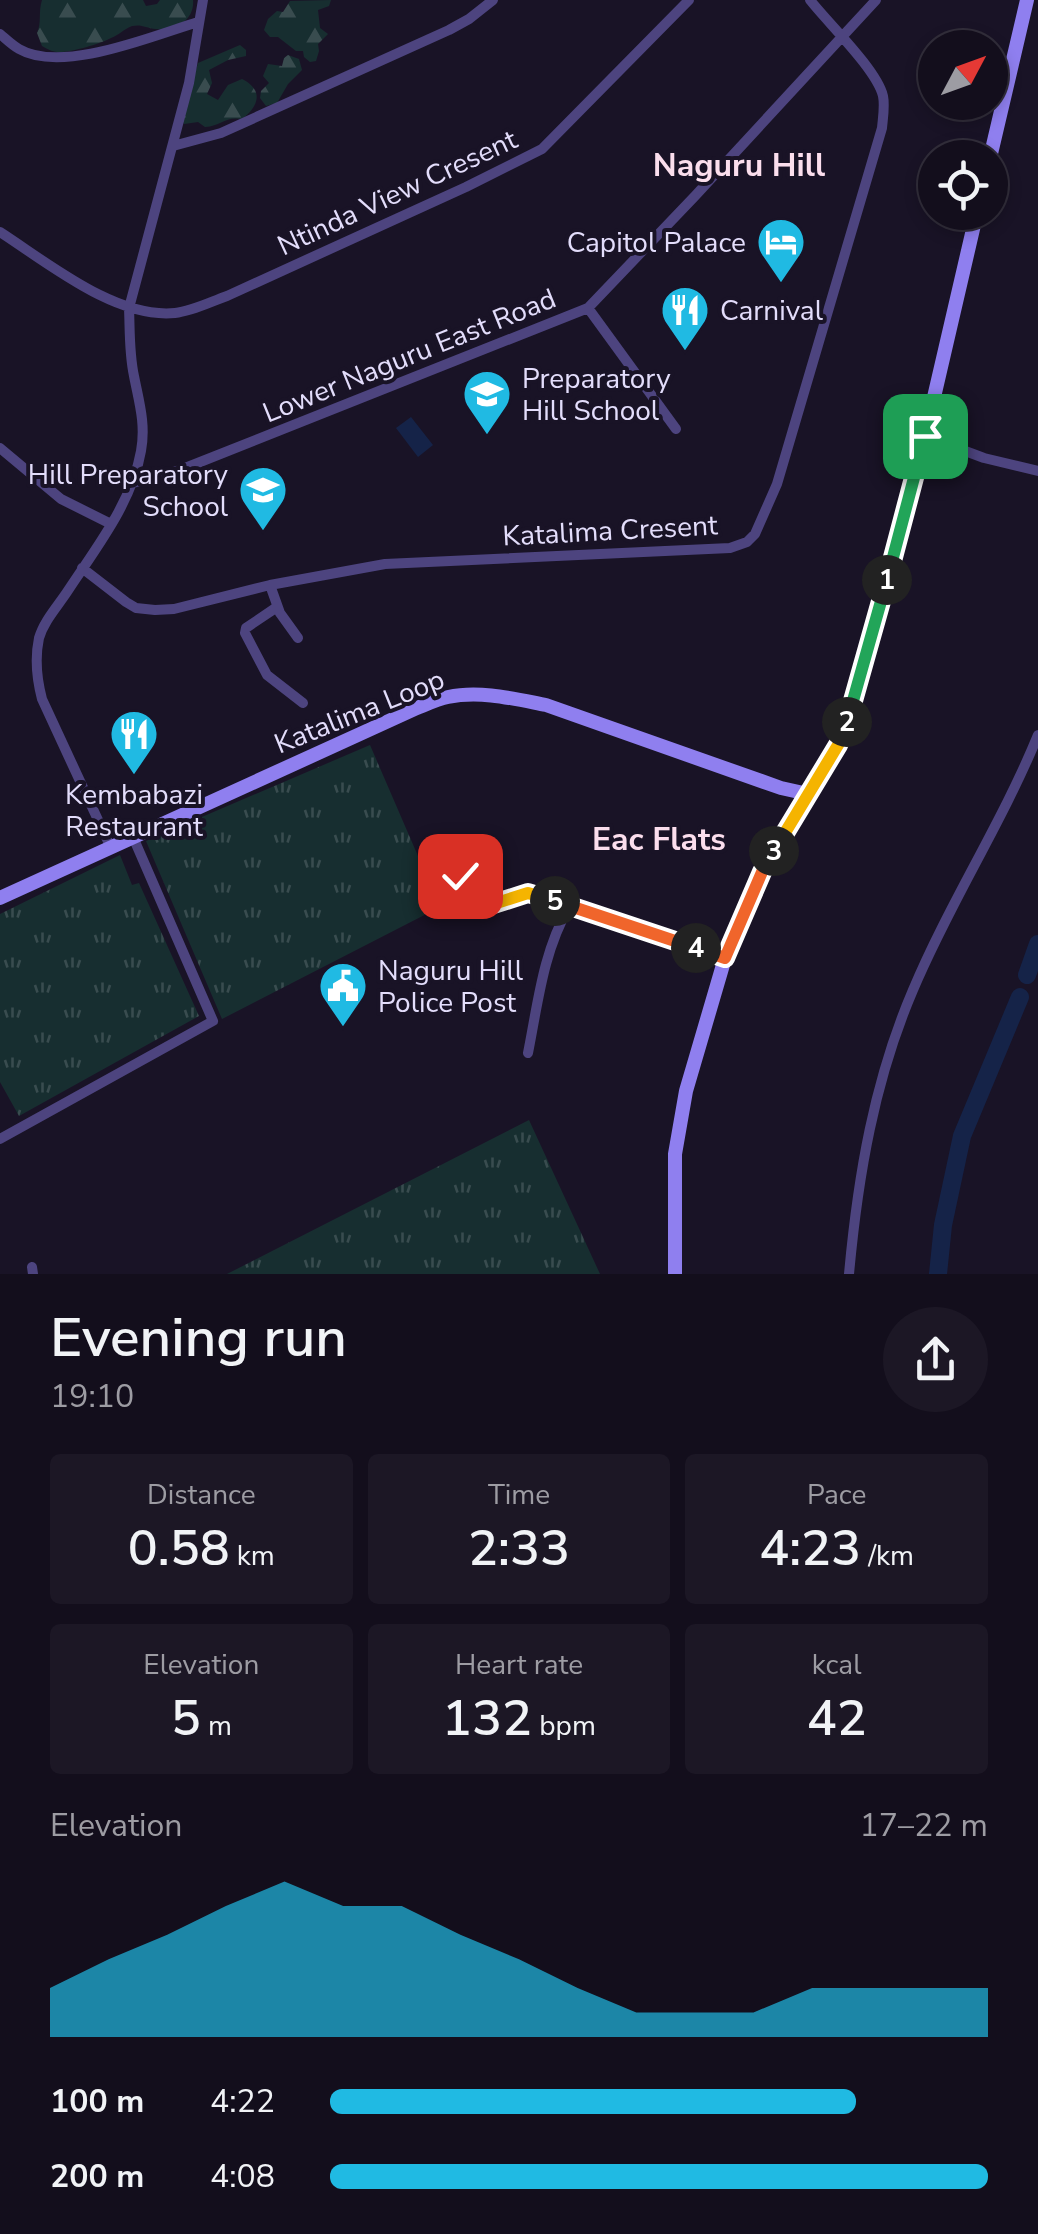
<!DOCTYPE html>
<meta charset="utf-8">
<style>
body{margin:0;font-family:"Nunito Sans",sans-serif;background:#1c1725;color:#f1f3f6;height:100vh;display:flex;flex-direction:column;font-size:38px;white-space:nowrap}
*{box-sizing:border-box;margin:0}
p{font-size:32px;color:#9d9ca3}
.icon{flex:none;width:55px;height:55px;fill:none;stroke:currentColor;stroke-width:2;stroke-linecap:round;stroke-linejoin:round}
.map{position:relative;height:1274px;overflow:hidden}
.side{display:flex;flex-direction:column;background:#130e1c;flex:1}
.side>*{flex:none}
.needle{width:65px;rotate:49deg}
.fabs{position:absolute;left:918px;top:30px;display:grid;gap:20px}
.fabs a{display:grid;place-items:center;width:90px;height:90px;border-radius:50%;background:#130e1c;box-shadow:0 5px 15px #0003,0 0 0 2px #322e3b;font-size:50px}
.pin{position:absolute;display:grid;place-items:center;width:85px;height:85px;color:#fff;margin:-42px;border-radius:20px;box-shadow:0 5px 15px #0006}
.km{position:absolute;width:50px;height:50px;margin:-25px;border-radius:50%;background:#222;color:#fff;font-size:28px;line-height:50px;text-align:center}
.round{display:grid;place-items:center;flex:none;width:105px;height:105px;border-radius:52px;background:#1c1725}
.summary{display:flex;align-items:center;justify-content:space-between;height:170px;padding:0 50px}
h1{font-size:55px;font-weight:600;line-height:75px}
.stats{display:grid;grid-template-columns:repeat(3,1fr);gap:15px;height:170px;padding:10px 50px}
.stats div{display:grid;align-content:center;border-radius:10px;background:#1c1725;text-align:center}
.stats b{font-size:50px;font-weight:600}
.stats small{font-size:28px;font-weight:400}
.stats p{font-size:28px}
.chart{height:280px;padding:20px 50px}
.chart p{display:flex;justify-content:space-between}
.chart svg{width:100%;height:180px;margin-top:10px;fill:#20bae3;opacity:.7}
ul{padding:0 50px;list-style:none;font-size:32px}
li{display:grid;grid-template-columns:160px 120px 1fr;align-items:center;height:75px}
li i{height:25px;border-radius:12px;background:#20bae3}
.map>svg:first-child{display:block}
.grass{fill:url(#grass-tufts)}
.forest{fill:url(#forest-firs)}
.water{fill:#152348}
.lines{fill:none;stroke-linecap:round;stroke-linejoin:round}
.river{stroke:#152348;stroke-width:18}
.street{stroke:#4d447f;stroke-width:10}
.secondary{stroke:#8f7fef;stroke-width:14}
.split-1-casing{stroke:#fff;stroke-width:20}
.split-2-casing{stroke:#fff;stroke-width:20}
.split-3-casing{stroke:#fff;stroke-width:20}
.split-4-casing{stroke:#fff;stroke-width:20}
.split-5-casing{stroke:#fff;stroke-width:20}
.split-6-casing{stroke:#fff;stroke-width:20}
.split-1{stroke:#22a559;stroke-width:12}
.split-2{stroke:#22a559;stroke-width:12}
.split-3{stroke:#f5b400;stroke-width:12}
.split-4{stroke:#f0652b;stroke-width:12}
.split-5{stroke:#f0652b;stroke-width:12}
.split-6{stroke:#f5b400;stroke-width:12}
.labels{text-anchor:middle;stroke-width:8;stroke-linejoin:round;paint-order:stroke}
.street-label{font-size:28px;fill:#e3ddfb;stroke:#191326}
.poi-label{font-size:28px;fill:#e3ddfb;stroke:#191326;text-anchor:start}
.quarter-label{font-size:32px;font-weight:bold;fill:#fbdeed;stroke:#191326}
</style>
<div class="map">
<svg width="1038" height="1274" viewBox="0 0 1038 1274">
<defs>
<pattern id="grass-tufts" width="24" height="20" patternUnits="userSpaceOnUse" patternTransform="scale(2.5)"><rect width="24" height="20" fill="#172e30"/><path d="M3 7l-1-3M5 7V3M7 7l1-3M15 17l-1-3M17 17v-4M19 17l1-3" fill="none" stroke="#394c4f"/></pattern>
<pattern id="forest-firs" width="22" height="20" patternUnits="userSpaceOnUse" patternTransform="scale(2.5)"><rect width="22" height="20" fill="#172e30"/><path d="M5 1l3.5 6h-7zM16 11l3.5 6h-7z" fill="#394c4f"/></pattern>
</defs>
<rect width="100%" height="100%" fill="#191326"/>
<!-- grass -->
<path class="grass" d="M 370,745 L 440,907 L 222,1019 L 146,841 Z
M 120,855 L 132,885 L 139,883 L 199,1016 L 19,1116 L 0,1082 L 0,914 Z
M 529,1120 L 600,1274 L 227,1274 Z"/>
<!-- forest -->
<path class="forest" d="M 42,0 L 143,0 L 146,6 L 157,4 L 160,0 L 193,0 C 195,20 174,32 156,29 C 146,28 142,24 132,26 C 124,29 119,35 111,38 C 100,44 69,53 57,52 C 53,52 45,48 42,46 L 37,33 C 42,22 38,13 42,0 Z
M 331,0 L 329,6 L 318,10 L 320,28 L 328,34 L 318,44 L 319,51 L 316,61 L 310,62 L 304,57 L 303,51 L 296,51 L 278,37 L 270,37 L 264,30 L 268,19 L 277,11 L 283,12 L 290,1 Z
M 240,45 L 246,50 L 246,56 L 228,60 L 209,70 L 212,83 L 207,94 L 218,100 L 228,85 L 242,79 C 264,90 259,106 242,119 C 225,116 221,126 205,127 L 198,122 L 184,124 L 177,111 C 196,91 190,88 198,63 Z
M 288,55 L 299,59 L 302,70 L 288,84 L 277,103 L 266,106 L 260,98 L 261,91 L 269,83 L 263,76 L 268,64 L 282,66 L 284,58 Z"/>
<!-- water -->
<path class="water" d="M 411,417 L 433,445 L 418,457 L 396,428 Z"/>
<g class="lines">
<!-- river -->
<path class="river" d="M 1027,975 L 1038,944
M 938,1274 L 943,1225 L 962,1136 L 1020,997"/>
<!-- street -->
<path class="street" d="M 0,34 C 6,39 12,45 19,49 C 62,74 152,36 198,22
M 173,146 L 221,133 L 449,30 L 469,19 L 493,0
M 0,232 C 48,263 116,319 175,313 C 193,311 210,302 227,296 L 466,187 L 542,149 L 689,0
M 588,308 L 676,429
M 925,436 L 984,458 L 1038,471
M 0,448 L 61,499 L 111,524
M 133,483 L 180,470 L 588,308 L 695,196 L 876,0
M 82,568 L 126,602 L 136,608 L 155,610 L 174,609 L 270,585 L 385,564 L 730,548 L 747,542 L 755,534 L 777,484 L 882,128 C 883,117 885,106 883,96 C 877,70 828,23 810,0
M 270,585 L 280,613 L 298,638
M 277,607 L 246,628 L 245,633 L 267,675 L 303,703
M 111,848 L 42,699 C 37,680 35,657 39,638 C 44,621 57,607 67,592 C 95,549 132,503 141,451 C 146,424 139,402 134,376 C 129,353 130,331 129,308 L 189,83 L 203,0
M 460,876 L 481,908 L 518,895 L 529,893 L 538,895 L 569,907 L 725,958
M 528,1053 C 538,1003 543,952 569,907
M 0,1139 L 213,1021 L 133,837
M 32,1267 L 33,1274
M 849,1274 C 858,1176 874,1081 913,990 C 950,902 1002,823 1038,735"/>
<!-- secondary -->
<path class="secondary" d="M 990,158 L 1027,0
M 0,898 L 417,708 C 427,704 438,699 448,697 C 480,690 515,699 546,705 L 781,788 L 808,794
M 675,1274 L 675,1154 L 686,1091 L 725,958 L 762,872 L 838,745 L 849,717 L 925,436 L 977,212"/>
</g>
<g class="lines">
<!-- split-1 casing -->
<g class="split-1-casing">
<path id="split-1" d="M 887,580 L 925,436"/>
</g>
<!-- split-2 casing -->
<g class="split-2-casing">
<path id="split-2" d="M 847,722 L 887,580"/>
</g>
<!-- split-3 casing -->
<g class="split-3-casing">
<path id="split-3" d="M 774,851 L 838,745 L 847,722"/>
</g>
<!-- split-4 casing -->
<g class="split-4-casing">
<path id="split-4" d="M 696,948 L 725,958 L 762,872 L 774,851"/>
</g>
<!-- split-5 casing -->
<g class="split-5-casing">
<path id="split-5" d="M 555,901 L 696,948"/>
</g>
<!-- split-6 casing -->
<g class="split-6-casing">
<path id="split-6" d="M 460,876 L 481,908 L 528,893 L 555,901"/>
</g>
<!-- split-1 -->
<use href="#split-1" class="split-1"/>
<!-- split-2 -->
<use href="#split-2" class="split-2"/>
<!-- split-3 -->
<use href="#split-3" class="split-3"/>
<!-- split-4 -->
<use href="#split-4" class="split-4"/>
<!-- split-5 -->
<use href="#split-5" class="split-5"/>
<!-- split-6 -->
<use href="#split-6" class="split-6"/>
</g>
<!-- icons -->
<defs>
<g id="hotel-pin" transform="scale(2.5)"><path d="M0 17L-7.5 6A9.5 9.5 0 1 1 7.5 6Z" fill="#20bae3" stroke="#191326"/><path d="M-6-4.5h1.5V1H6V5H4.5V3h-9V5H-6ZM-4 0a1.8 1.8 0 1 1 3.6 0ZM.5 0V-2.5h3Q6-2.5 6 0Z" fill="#fff"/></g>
<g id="restaurant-pin" transform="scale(2.5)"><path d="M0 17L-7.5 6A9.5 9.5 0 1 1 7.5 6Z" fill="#20bae3" stroke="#191326"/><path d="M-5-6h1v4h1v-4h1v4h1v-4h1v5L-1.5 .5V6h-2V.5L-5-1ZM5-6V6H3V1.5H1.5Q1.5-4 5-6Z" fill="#fff"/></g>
<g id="school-pin" transform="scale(2.5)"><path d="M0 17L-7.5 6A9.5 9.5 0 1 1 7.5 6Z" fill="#20bae3" stroke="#191326"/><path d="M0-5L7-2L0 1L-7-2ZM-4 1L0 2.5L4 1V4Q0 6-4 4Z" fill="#fff"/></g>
<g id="civic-pin" transform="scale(2.5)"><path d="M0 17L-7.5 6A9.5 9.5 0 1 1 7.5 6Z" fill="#20bae3" stroke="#191326"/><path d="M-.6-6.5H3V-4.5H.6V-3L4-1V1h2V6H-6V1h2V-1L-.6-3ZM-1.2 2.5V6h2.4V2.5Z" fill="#fff"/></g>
</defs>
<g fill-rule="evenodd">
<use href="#hotel-pin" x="781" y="242"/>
<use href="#restaurant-pin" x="685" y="310"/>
<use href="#school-pin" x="487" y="394"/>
<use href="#school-pin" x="263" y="490"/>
<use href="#restaurant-pin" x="134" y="734"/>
<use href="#civic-pin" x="343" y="986"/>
</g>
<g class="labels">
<!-- street labels -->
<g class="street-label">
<text transform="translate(397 192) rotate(-25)" y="10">Ntinda View Cresent</text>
<text transform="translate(409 355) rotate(-22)" y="10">Lower Naguru East Road</text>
<text transform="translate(610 530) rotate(-3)" y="10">Katalima Cresent</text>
<text transform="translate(359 711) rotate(-22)" y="10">Katalima Loop</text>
</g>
<!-- poi labels -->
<g class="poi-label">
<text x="746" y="252" text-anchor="end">Capitol Palace</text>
<text x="720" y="320">Carnival</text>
<text x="522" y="388">Preparatory<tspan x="522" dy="32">Hill School</tspan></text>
<text x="228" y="484" text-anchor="end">Hill Preparatory<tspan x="228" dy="32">School</tspan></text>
<text x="134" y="804" text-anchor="middle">Kembabazi<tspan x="134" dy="32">Restaurant</tspan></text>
<text x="378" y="980">Naguru Hill<tspan x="378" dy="32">Police Post</tspan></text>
</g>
<!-- quarter labels -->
<g class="quarter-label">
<text x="739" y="176">Naguru Hill</text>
<text x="659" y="850">Eac Flats</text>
</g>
</g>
</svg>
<div class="fabs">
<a><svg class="needle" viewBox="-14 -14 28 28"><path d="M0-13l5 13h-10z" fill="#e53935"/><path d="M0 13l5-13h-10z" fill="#9d9ca3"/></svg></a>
<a><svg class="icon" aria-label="locate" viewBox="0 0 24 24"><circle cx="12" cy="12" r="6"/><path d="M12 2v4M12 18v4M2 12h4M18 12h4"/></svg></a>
</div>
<div class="pin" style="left:925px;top:436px;background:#1e9e55"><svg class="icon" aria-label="arrive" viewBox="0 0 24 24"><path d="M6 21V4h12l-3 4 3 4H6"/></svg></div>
<div class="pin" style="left:460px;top:876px;background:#d93025"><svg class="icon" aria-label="check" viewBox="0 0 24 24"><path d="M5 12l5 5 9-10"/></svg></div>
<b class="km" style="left:887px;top:580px">1</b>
<b class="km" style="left:847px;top:722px">2</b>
<b class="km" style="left:774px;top:851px">3</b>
<b class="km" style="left:696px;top:948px">4</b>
<b class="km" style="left:555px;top:901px">5</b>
</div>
<section class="side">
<div class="summary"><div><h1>Evening run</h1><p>19:10</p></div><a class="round"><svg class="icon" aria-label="share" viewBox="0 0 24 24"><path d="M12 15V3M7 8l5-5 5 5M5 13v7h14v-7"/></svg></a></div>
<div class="stats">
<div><p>Distance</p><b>0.58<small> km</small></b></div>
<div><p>Time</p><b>2:33</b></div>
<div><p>Pace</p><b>4:23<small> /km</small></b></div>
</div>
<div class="stats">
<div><p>Elevation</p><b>5<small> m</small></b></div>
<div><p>Heart rate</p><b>132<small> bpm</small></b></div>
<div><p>kcal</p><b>42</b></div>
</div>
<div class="chart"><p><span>Elevation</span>17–22 m</p>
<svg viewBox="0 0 160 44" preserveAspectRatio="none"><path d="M0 44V32L10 25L20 19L30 12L40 6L50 12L60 12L70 19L80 25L90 32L100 38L110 38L120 38L130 32L140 32L150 32L160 32V44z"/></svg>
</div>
<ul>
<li><b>100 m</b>4:22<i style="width:80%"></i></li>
<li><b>200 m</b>4:08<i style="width:100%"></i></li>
</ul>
</section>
